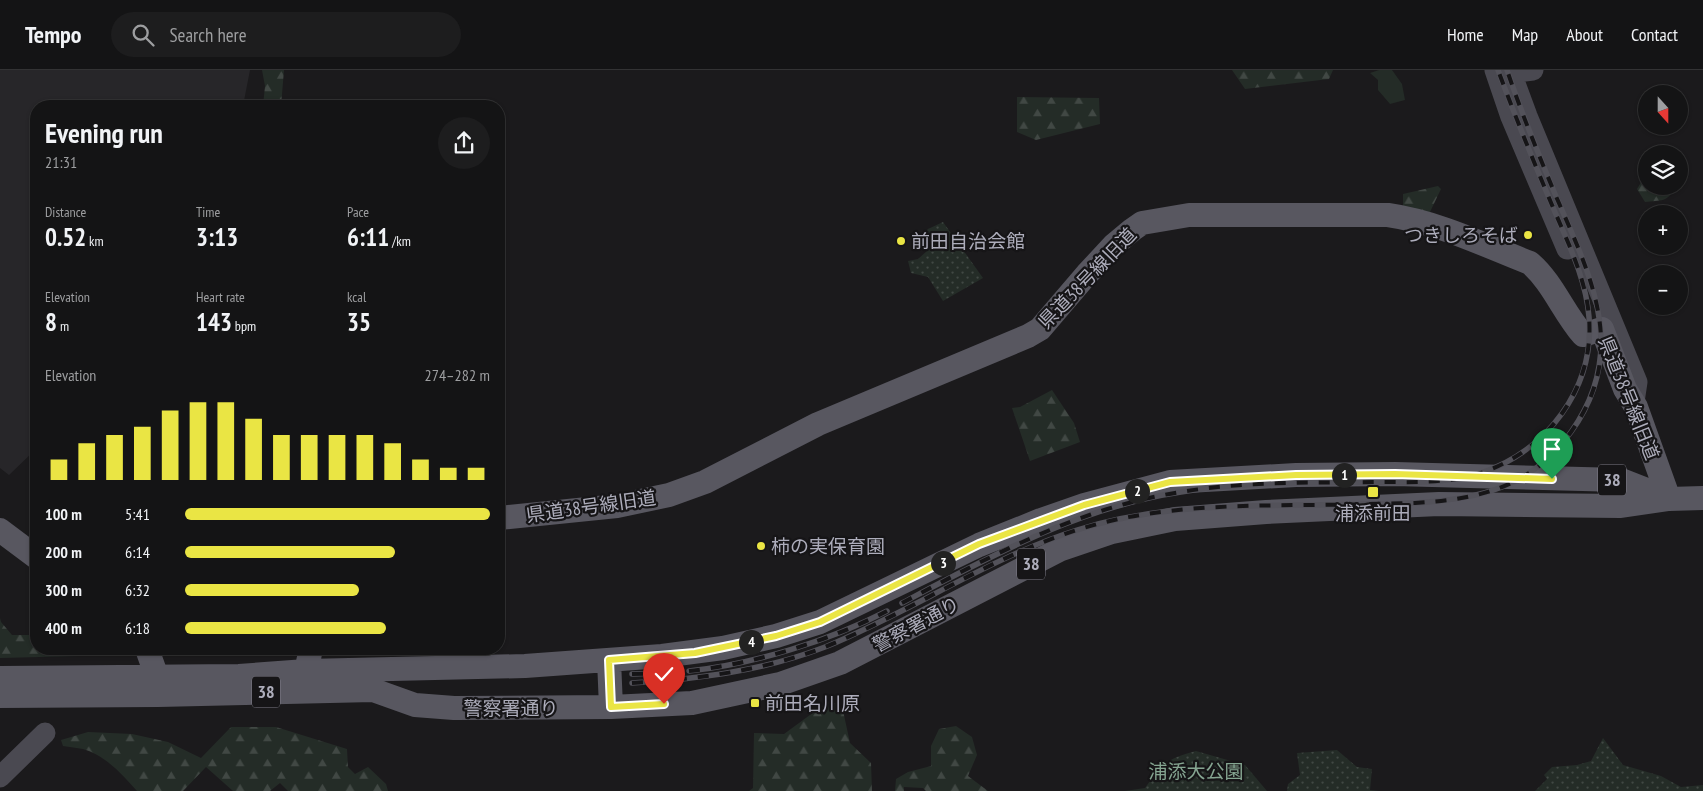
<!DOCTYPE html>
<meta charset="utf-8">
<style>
body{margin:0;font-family:"PT Sans Narrow","Noto Sans JP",sans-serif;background:#1d1d1e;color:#f1f3f6;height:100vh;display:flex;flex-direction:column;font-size:19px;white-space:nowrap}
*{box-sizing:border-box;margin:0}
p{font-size:16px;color:#9d9ea0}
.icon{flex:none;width:28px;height:28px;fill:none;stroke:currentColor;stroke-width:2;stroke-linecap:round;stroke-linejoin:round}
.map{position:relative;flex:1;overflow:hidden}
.sheet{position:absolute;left:30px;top:30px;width:475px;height:555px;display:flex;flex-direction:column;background:#141415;border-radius:20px;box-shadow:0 1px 4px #0004,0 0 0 1px #333334}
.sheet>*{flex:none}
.needle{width:32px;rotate:159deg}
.controls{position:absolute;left:1638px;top:15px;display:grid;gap:10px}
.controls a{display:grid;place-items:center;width:50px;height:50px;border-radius:50%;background:#141415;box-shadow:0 1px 4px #0004,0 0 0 1px #333334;font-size:25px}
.pin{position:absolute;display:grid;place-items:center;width:42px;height:42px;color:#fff;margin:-51px -21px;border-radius:50% 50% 50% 0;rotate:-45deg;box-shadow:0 0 5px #0007}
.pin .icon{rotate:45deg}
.km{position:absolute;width:25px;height:25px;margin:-12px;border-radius:50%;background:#222;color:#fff;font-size:14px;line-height:25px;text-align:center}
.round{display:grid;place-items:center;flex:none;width:52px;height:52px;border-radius:26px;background:#1d1d1e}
.head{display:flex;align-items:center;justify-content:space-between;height:85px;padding:0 15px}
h1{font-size:28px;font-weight:800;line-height:38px}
.metrics{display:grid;grid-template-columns:repeat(3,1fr);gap:8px;height:85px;padding:5px 15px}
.metrics div{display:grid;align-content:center}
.metrics b{font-size:25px;font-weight:800}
.metrics small{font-size:14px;font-weight:400}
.metrics p{font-size:14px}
.chart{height:140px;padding:10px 15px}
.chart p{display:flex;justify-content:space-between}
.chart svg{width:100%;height:90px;margin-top:5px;stroke:#eae544;stroke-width:6}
ul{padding:0 15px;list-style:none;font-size:16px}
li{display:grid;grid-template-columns:80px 60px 1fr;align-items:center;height:38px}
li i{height:12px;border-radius:6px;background:#eae544}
header{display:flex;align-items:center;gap:30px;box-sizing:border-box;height:70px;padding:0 25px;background:#141415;border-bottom:1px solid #333334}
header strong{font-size:24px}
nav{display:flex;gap:28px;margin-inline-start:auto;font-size:18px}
.search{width:350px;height:45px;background:#1d1d1e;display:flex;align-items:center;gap:12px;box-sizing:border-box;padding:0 18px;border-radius:28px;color:#9d9ea0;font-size:19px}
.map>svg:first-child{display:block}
.built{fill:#272629}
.grass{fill:#242c27}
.forest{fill:url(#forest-firs)}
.park{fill:url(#park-dots)}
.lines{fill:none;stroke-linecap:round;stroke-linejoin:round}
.secondary{stroke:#4a4951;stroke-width:21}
.primary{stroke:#585760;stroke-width:24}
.rail-casing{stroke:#53525a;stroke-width:5.5}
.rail{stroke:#161517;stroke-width:4;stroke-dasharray:11;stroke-linecap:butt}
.route-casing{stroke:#fff;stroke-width:10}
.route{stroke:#eae544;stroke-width:6}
.poi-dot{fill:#eae544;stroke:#161517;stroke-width:2}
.labels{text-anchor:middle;stroke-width:4.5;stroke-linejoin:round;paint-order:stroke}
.shield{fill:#161517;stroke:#807f8a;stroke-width:1}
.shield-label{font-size:18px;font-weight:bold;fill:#adadbb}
.poi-label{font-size:19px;fill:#adadbb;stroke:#161517;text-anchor:start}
.street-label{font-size:19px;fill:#adadbb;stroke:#161517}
.park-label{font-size:19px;fill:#85a591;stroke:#161517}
</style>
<header>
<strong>Tempo</strong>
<div class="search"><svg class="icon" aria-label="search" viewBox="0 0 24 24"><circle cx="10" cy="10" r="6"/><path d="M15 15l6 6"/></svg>Search here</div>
<nav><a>Home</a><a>Map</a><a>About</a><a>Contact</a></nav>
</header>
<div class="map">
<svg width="1703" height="721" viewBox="0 0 1703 721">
<defs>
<pattern id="forest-firs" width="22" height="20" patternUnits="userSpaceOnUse" patternTransform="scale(1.25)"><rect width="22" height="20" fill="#242c27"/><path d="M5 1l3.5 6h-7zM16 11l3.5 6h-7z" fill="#414844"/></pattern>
<pattern id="park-dots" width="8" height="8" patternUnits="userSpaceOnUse" patternTransform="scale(1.25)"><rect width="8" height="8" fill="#242c27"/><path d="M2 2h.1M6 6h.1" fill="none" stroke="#414844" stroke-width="1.8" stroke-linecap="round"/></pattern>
</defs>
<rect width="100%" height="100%" fill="#1b1a1c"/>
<!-- built -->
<path class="built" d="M 0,0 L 250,0 L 243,36 L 36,36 L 36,379 L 9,405 L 0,398 Z"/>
<!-- grass -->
<path class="grass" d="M 1379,0 L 1392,0 L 1402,14 L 1405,30 L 1390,34 L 1378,20 L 1378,10 L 1370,3 Z"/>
<!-- forest -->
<path class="forest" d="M 262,0 L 284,0 L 281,36 L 263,36 L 265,16 Z
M 1232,0 L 1333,0 L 1329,9 L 1245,19 Z
M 1017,27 L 1099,28 L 1100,54 L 1036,70 L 1017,62 Z
M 1646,104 L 1646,116 L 1675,116 C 1669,133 1660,130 1645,132 L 1637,119 Z
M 1438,116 L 1441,119 L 1429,144 L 1403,139 L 1403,124 Z
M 1052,320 L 1074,353 L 1080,372 L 1030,391 L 1012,338 L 1020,337 Z
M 0,548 L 1,552 L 12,565 L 36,565 L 36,579 L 84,579 L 78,586 L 0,588 Z
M 829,631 L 842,636 L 850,673 L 871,693 L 872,721 L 749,721 L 753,718 L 754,663 L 784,664 Z
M 956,656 L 972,667 L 977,685 L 968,706 L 988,721 L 926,721 L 923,718 L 904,717 L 904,721 L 895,721 L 896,709 L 908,702 L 931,696 L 931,676 L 939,659 Z
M 231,657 L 276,657 L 347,679 L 348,697 L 355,704 L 368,697 L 386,714 L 388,721 L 288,721 L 280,713 L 270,721 L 233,721 L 206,697 L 183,721 L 137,721 C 123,705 105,685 83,679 C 77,678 70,677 63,676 L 61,670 L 88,662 L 132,664 L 168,672 L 201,688 Z"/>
<!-- park -->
<path class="park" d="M 943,152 L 983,208 L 943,231 L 928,207 L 911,203 L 908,191 L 918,189 L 927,181 L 923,164 L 928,159 Z
M 1603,668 L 1623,695 L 1661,706 L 1681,717 L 1703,715 L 1703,721 L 1535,721 L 1547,709 L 1544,705 L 1552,697 L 1577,695 L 1591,691 Z
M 1337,680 L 1357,697 L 1372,699 L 1370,720 L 1379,721 L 1287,721 L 1288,714 L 1300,705 L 1297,683 Z
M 1196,681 L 1245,695 L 1267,721 L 1125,721 L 1145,718 C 1163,693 1166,689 1196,681 Z"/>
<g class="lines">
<!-- secondary -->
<path class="secondary" d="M 1495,0 L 1511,47 L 1567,179
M 1510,0 L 1527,46 L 1637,312 L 1634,332
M 1499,4 L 1533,0
M 0,707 L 45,663"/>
<!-- primary -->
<path class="primary" d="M 499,448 L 617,436 L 669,425 L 705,412 L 818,354 L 1028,266 L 1040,259 L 1087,204 L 1114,175 L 1132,160 L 1142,153 L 1189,145 L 1388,145 C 1437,152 1484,175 1530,193 C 1553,213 1563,242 1583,265 L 1602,259 L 1625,319 L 1636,337 L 1669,429
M 0,460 L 36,487
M 147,579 L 157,607 L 158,621
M 609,590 L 611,637
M 306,601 L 311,579
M 0,608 L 239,606 L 306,601 L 525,596 L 662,586 L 723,578 L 776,566 L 820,552 L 979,475 L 1041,450 L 1084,435 L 1170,412 L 1296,405 L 1395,404 L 1621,410 L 1667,428
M 0,626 L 158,625 L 373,620 L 415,635 L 454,638 L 611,637 L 692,633 L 780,614 L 840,593 L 1059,480 L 1112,462 L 1175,449 L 1266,442 L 1439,434 L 1621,436 L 1669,429 L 1703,428"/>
<!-- rail casing -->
<g class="rail-casing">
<path id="rail" d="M 902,533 C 991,486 1080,437 1181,422 C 1245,411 1310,413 1374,412 C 1409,412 1448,414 1481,403 C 1547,381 1595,318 1589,247 C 1586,208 1567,171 1552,135 C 1533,90 1515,46 1498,0
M 689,601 C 754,594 829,571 887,541
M 632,604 L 667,603
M 632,613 C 697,609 763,601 825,577 C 911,542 988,488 1077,460 C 1149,437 1222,436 1296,435 C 1336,435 1375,434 1415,433 C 1479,429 1531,418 1571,362 C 1630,280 1590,205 1555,124 C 1538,83 1521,42 1507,0"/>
</g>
<!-- rail -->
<use href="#rail" class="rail"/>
</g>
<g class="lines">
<!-- route casing -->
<g class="route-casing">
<path id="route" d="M 664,634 L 611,637 L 609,590 L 695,583 L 776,566 L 820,552 L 979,474 L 1084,435 L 1170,412 L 1296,405 L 1395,404 L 1552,409"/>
</g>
<!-- route -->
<use href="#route" class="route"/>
</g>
<!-- markers -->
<g class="poi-dot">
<circle cx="1528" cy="165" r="5"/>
<circle cx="901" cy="171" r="5"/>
<rect x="1367" y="416" width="12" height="12" rx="2.5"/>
<circle cx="761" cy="476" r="5"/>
<rect x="750" y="628" width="10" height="10" rx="2.5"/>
</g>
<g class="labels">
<!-- shield labels -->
<g class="shield">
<rect x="1598" y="394.5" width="28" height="31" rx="4"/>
<rect x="1017" y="478.5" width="28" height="31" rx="4"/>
<rect x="252" y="606.5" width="28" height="31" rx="4"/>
</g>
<g class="shield-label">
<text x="1612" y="416">38</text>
<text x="1031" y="500">38</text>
<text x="266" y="628">38</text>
</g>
<!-- poi labels -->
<g class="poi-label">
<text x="1518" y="172" text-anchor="end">つきしろそば</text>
<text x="911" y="178">前田自治会館</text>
<text x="1373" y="450" text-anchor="middle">浦添前田</text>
<text x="771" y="483">柿の実保育園</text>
<text x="765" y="640">前田名川原</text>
</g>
<!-- street labels -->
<g class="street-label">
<text transform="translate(1087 208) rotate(-46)" y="7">県道38号線旧道</text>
<text transform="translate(1629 328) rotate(68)" y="7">県道38号線旧道</text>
<text transform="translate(591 436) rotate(-8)" y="7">県道38号線旧道</text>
<text transform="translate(916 554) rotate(-28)" y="7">警察署通り</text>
<text x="511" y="645">警察署通り</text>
</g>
<!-- park labels -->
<g class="park-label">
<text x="1196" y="708">浦添大公園</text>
</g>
</g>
</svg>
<div class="controls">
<a><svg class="needle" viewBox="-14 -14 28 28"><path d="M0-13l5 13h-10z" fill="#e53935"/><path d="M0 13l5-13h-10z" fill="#9d9ea0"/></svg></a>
<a><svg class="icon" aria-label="layers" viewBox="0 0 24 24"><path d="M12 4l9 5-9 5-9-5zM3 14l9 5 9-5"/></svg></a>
<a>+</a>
<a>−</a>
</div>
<div class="pin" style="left:1552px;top:409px;background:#1e9e55"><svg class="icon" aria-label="arrive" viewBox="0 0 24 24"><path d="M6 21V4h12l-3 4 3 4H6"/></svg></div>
<div class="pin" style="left:664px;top:634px;background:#d93025"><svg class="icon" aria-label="check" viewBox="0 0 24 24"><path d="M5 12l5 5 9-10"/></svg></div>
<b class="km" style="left:1344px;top:405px">1</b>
<b class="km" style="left:1137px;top:421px">2</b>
<b class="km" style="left:943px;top:493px">3</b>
<b class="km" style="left:751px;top:572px">4</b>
<section class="sheet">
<div class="head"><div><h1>Evening run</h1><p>21:31</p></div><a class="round"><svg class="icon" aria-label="share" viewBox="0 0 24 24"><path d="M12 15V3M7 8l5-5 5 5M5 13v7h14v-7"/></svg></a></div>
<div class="metrics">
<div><p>Distance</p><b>0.52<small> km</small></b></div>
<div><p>Time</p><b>3:13</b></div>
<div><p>Pace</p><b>6:11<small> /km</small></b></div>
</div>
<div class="metrics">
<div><p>Elevation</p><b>8<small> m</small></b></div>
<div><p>Heart rate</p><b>143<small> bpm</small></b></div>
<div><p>kcal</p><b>35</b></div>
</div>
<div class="chart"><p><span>Elevation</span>274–282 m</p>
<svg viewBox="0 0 160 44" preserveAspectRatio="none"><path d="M5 44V34M15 44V26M25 44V22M35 44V18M45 44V10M55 44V6M65 44V6M75 44V14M85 44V22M95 44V22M105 44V22M115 44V22M125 44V26M135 44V34M145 44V38M155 44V38"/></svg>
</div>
<ul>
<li><b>100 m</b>5:41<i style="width:100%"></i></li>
<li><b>200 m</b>6:14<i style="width:69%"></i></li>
<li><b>300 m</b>6:32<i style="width:57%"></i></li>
<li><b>400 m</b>6:18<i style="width:66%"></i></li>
</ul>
</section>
</div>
